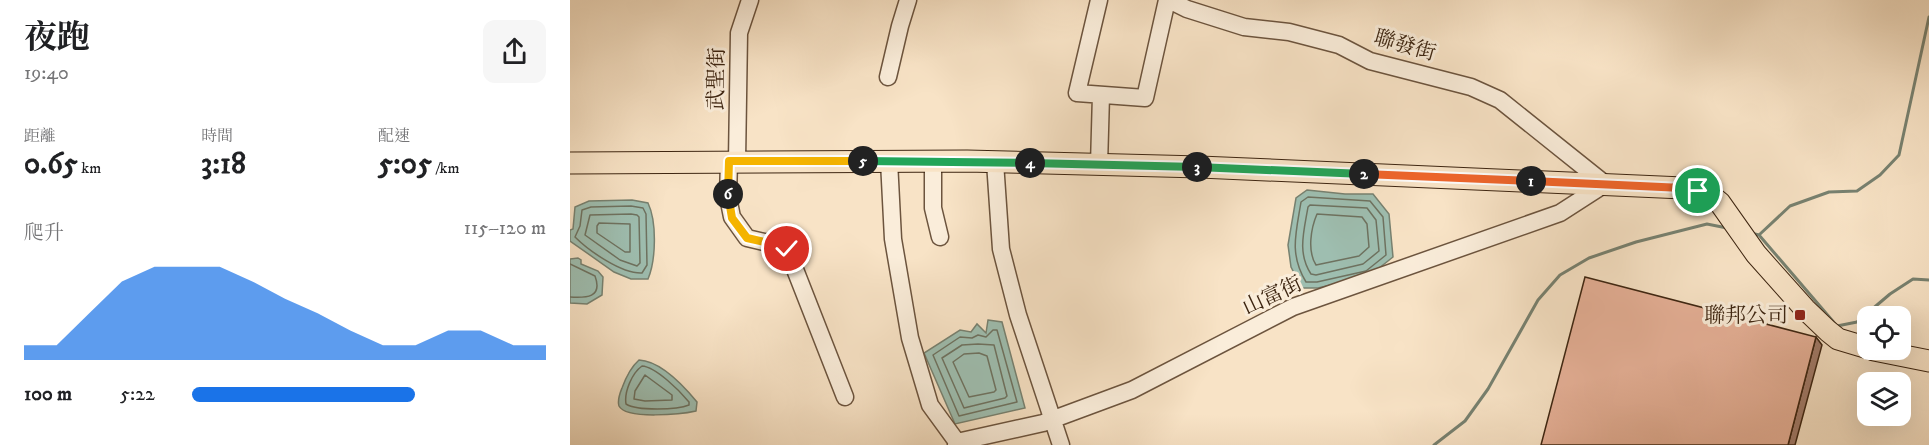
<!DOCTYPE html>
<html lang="zh-TW">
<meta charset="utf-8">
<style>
body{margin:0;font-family:"IM FELL DW Pica","Noto Serif TC",serif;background:#f6f6f6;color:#202124;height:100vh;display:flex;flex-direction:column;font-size:22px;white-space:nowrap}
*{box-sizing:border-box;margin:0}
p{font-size:20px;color:#757577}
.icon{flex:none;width:33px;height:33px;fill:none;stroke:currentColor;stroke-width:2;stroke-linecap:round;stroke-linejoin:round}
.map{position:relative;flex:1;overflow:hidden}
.details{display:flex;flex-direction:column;background:#fff;width:570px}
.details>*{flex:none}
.fabs{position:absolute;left:1287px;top:306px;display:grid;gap:12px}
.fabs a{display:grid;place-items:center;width:54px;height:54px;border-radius:12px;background:#fff;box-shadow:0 6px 24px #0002;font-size:30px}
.pin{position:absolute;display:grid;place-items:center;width:51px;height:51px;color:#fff;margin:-26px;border:3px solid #fff;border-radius:50%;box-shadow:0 2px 6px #0007}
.km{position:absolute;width:30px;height:30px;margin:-15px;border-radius:50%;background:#222;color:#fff;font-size:16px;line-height:30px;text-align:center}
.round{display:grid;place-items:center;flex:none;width:63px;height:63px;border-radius:12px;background:#f6f6f6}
.headline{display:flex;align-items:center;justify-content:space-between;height:102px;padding:0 24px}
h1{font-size:33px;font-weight:700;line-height:45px}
.stats{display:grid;grid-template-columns:repeat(3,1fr);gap:9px;height:102px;padding:6px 24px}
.stats div{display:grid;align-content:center}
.stats b{font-size:30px;font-weight:700}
.stats small{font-size:16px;font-weight:400}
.stats p{font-size:16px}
.chart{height:168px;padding:12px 24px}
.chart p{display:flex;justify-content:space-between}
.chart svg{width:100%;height:108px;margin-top:6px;fill:#1a73e8;opacity:.7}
ul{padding:0 24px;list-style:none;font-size:20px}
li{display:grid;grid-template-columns:96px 72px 1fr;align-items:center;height:45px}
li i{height:15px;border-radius:8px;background:#1a73e8}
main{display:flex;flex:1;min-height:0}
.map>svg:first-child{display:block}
.water{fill:#9ebeb0;stroke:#778170;stroke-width:1.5}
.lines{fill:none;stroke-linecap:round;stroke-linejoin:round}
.shore{stroke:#6e7260;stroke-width:1.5}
.stream{stroke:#778170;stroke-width:3}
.minor-casing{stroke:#6c543e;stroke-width:19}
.major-casing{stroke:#3d2511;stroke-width:23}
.minor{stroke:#faedda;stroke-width:16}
.major{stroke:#f8e3c6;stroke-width:21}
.shaded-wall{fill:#a17b6a;stroke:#3d2511;stroke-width:1.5}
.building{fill:#e6b097;stroke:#3d2511;stroke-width:1.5}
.split-1-casing{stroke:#fff;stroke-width:12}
.split-2-casing{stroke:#fff;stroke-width:12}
.split-3-casing{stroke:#fff;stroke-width:12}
.split-4-casing{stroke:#fff;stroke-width:12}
.split-5-casing{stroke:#fff;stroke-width:12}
.split-6-casing{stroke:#fff;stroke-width:12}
.split-7-casing{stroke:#fff;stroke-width:12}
.split-1{stroke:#f0652b;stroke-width:8}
.split-2{stroke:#f0652b;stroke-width:8}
.split-3{stroke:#22a559;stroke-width:8}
.split-4{stroke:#22a559;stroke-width:8}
.split-5{stroke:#22a559;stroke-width:8}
.split-6{stroke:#f5b400;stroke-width:8}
.split-7{stroke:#f5b400;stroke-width:8}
.poi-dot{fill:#8f2418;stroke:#faedda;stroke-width:2}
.labels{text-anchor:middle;stroke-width:6;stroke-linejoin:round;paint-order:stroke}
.street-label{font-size:21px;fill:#3d2511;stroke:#faedda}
.poi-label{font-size:21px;fill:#3d2511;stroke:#faedda;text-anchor:end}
</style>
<main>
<section class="details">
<div class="headline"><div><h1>夜跑</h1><p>19:40</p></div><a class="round"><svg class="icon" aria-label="share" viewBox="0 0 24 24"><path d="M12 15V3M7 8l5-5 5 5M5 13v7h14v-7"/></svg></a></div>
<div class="stats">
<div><p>距離</p><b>0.65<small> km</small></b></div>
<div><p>時間</p><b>3:18</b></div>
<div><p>配速</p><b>5:05<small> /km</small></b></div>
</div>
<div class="chart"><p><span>爬升</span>115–120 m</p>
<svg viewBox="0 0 160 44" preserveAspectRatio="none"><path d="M0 44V38L10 38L20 25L30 12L40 6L50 6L60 6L70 12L80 19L90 25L100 32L110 38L120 38L130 32L140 32L150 38L160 38V44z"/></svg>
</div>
<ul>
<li><b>100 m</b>5:22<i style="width:63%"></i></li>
</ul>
</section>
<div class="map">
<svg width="1359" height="445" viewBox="0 0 1359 445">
<rect width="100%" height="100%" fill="#f8e3c6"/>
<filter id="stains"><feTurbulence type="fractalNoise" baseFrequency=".00333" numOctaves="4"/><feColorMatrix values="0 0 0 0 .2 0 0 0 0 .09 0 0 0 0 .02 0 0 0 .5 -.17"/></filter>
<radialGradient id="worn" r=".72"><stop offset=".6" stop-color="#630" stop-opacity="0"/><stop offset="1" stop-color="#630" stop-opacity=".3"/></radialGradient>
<!-- water -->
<path class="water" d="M 737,190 L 775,194 L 803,194 L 819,214 L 823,257 L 799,276 L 748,288 L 732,288 L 721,267 L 718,245 L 726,198 Z
M 62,200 L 78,203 C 87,222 86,260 78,279 L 61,279 L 44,272 L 0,241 L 0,230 L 3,229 L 5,207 L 19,201 Z
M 8,258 L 11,260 L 11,264 L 28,271 L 33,277 L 32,295 L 17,304 L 0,303 L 0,259 Z
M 418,320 L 432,322 L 455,408 L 385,424 L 354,353 L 390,330 L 401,332 L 407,324 L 416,333 Z
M 69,360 C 91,361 113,385 127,402 L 126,411 C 113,414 56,420 49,406 C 47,400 50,393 52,388 C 56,377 61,367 69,360 Z"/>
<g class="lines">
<!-- shore -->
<path class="shore" d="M 738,197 L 800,201 L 813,217 L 816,255 L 796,271 L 747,282 L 736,282 C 719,254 726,233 731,202 Z
M 740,205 L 797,208 L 806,220 L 809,251 L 793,264 L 746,275 L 741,274 C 727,253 734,231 738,207 Z
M 61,206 L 73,208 L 76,214 L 77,265 L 72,273 C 52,274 19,251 5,237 L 10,226 L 12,210 L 21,207 Z
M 61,214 L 67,215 L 69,217 L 70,263 L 67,266 L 50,260 L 15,235 L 20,215 Z
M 747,214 L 792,217 L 797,224 L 799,247 L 789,256 L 746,265 C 737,251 741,228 747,214 Z
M 29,223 L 60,224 L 60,252 L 55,252 L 27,233 L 27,226 Z
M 0,264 L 25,276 C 33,298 16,298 0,297
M 427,330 L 447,402 L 389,416 L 363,355 L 390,337 L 402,338 L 408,335 L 416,337 L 423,330 Z
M 408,344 L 424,345 L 437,396 L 435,398 L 394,408 L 372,358 L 392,345 Z
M 409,353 L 417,356 L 426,390 L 424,392 L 399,397 L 383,362 L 394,354 Z
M 72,366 C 86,367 110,391 119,402 L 119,405 C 107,410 67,411 56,404 C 54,392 62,373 72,366 Z
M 75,375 L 102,395 L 102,400 L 75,401 L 64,399 L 65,391 Z"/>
<!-- stream -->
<path class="stream" d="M 1181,233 L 1189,235 L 1267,326 L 1287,322 L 1320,294 L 1343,279 L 1359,280
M 1189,235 L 1220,206 L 1259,192 L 1287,191 L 1310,175 L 1329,155 L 1359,17
M 864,445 L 895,421 L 918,389 L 968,300 L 990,275 L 1019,258 L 1066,242 L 1137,224 L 1157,228"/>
<!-- minor casing -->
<g class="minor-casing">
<path id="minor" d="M 529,0 L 507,93 L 575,98 L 597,0
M 318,77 L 330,26 L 338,0
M 159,161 L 158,197 L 162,217 L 177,238 L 203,244 L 217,249 L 275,397
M 167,161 L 169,33 L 180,0
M 319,161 L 323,239 L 340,338 L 360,405 L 387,442 L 386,445
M 363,161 L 363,208 L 370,237
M 425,162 L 431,249 L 448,315 L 491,445
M 529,165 L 531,95
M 387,442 L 473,423 L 562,390 L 723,307 L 990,213 L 1035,184 L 930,100 L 901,87 L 800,61 L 769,45 L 719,32 L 674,27 L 617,9 L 599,0"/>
</g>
<!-- major casing -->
<g class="major-casing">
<path id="major" d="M 0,163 L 397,161 L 630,167 L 1113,188 L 1139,194 L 1150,203 L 1186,254 L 1235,309 L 1258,331 L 1268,339 L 1298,348
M 1304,350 L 1359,361"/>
</g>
<!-- minor -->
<use href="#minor" class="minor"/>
<!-- major -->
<use href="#major" class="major"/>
</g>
<!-- shaded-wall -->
<path class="shaded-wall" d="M 1246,337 L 1252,345 L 1225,445 L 1218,445 Z"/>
<!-- building -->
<path class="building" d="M 1015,277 L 1246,337 L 1218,445 L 971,445 Z"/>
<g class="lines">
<!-- split-1 casing -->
<g class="split-1-casing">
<path id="split-1" d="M 961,181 L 1113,188 L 1128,191"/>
</g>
<!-- split-2 casing -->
<g class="split-2-casing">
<path id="split-2" d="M 794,174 L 961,181"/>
</g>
<!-- split-3 casing -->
<g class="split-3-casing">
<path id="split-3" d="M 627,167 L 794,174"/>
</g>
<!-- split-4 casing -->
<g class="split-4-casing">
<path id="split-4" d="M 460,163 L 627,167"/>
</g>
<!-- split-5 casing -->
<g class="split-5-casing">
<path id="split-5" d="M 293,161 L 460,163"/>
</g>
<!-- split-6 casing -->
<g class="split-6-casing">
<path id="split-6" d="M 158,194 L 159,161 L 293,161"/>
</g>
<!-- split-7 casing -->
<g class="split-7-casing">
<path id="split-7" d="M 158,194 L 162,218 L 177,238 L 203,244 L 217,249"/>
</g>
<!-- split-1 -->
<use href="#split-1" class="split-1"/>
<!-- split-2 -->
<use href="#split-2" class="split-2"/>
<!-- split-3 -->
<use href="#split-3" class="split-3"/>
<!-- split-4 -->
<use href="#split-4" class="split-4"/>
<!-- split-5 -->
<use href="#split-5" class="split-5"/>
<!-- split-6 -->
<use href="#split-6" class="split-6"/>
<!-- split-7 -->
<use href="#split-7" class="split-7"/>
</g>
<!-- markers -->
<rect class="poi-dot" x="1224" y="309" width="12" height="12" rx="3"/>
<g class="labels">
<!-- street labels -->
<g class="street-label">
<text transform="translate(835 45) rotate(16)" y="7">聯發街</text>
<text transform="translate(146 79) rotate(-89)" y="7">武聖街</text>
<text transform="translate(702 295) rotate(-25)" y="7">山富街</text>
</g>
<!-- poi labels -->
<g class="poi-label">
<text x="1218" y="322">聯邦公司</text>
</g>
</g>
<rect width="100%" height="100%" filter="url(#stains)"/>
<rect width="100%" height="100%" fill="url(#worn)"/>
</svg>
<div class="fabs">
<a><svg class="icon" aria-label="locate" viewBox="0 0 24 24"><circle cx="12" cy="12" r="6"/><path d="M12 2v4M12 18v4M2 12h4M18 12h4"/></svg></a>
<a><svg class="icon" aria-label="layers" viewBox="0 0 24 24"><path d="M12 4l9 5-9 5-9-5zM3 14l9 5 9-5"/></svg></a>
</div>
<div class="pin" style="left:1128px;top:191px;background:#1e9e55"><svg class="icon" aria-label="arrive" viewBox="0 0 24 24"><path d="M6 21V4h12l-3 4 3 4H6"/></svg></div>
<div class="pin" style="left:217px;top:249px;background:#d93025"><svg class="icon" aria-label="check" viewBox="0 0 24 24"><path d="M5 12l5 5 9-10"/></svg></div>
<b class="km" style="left:961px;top:181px">1</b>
<b class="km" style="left:794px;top:174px">2</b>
<b class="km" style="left:627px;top:167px">3</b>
<b class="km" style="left:460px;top:163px">4</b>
<b class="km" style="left:293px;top:161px">5</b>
<b class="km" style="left:158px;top:194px">6</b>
</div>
</main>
